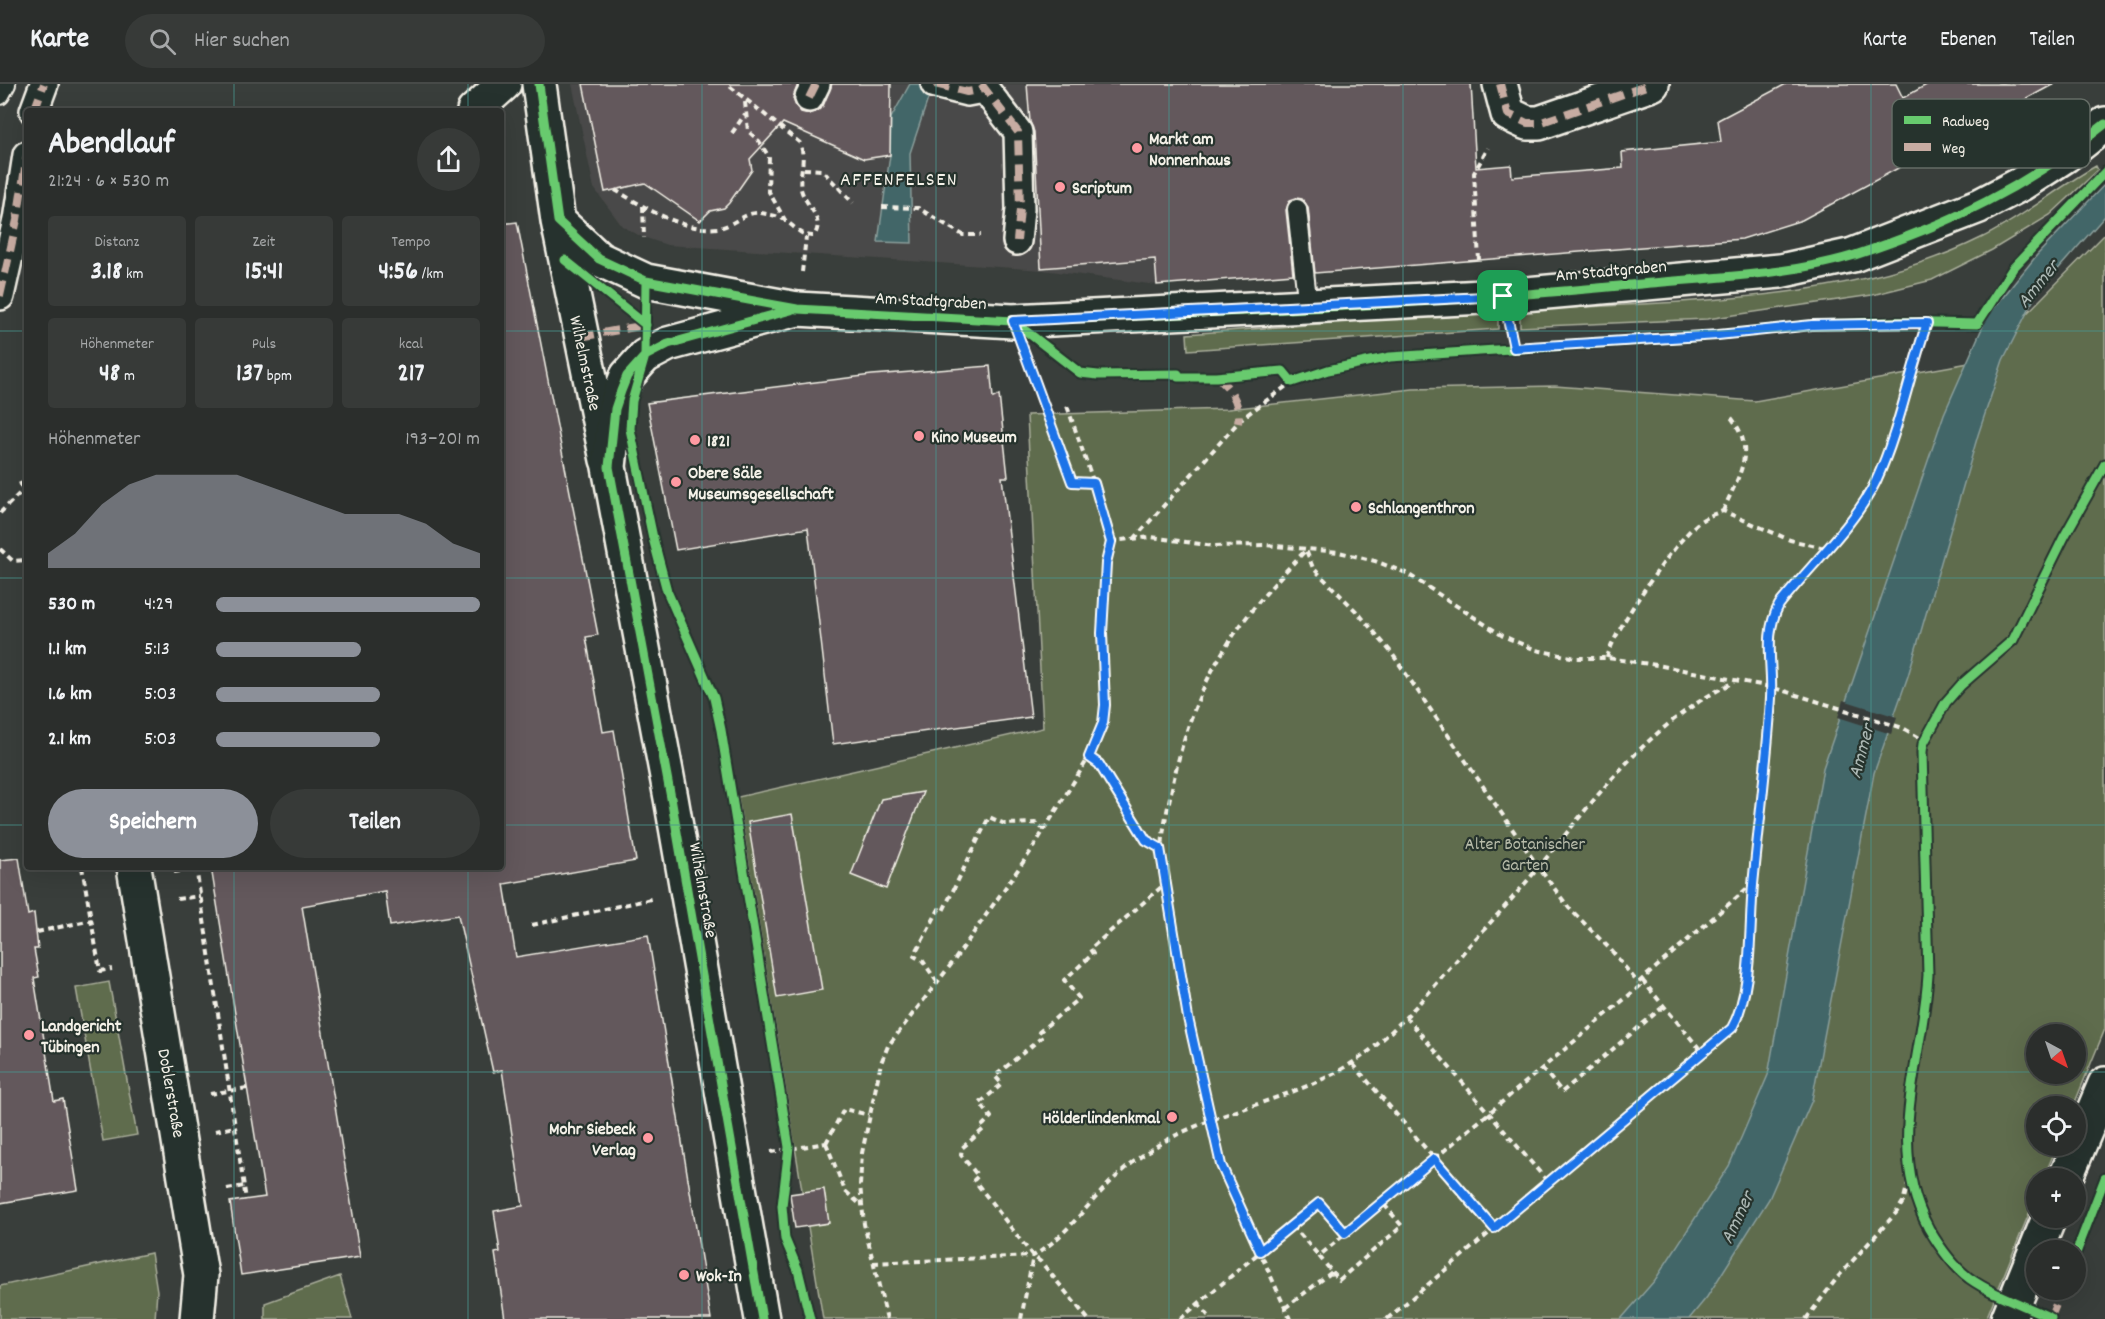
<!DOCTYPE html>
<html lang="de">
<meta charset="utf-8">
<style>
body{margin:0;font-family:Dekko,sans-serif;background:#373a38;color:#f1f3f6;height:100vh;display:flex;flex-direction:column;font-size:22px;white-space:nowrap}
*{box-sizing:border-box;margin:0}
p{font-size:20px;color:#a6a8a9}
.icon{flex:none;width:33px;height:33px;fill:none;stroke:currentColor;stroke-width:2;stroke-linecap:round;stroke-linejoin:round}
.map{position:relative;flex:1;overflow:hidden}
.panel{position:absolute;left:24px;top:24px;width:480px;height:762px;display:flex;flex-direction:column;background:#2b2e2c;border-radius:6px;box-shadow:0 6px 24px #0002,0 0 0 2px #474a48}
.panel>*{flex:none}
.needle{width:39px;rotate:140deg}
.controls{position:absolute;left:2026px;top:940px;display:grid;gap:12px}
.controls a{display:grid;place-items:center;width:60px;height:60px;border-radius:50%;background:#2b2e2c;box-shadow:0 6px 24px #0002,0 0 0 2px #474a48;font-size:30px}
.pin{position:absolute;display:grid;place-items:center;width:51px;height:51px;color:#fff;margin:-26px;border-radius:12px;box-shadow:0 3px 9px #0006}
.round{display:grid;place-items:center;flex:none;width:63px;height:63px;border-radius:32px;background:#373a38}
.headline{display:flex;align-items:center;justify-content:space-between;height:102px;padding:0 24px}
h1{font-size:33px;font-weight:800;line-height:45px}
.stats{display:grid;grid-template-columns:repeat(3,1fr);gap:9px;height:102px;padding:6px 24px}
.stats div{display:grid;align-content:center;border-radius:6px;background:#373a38;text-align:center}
.stats b{font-size:26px;font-weight:800}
.stats small{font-size:16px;font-weight:400}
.stats p{font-size:16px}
.chart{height:168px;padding:12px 24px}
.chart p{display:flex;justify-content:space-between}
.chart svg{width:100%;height:108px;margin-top:6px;fill:#8c9099;opacity:.7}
.primary-button{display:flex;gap:12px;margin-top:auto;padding:12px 24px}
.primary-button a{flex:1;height:69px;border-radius:36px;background:#8c9099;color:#fff;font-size:24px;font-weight:800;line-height:69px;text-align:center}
.primary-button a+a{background:#373a38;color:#f1f3f6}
ul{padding:0 24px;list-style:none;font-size:20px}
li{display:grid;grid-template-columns:96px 72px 1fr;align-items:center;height:45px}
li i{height:15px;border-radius:8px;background:#8c9099}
header{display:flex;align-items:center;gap:36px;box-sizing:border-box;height:84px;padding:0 30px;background:#2b2e2c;border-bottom:2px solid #474a48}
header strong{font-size:28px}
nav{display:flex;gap:33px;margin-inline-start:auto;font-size:21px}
.search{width:420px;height:54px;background:#373a38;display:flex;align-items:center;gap:15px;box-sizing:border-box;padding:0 21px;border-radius:33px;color:#a6a8a9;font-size:22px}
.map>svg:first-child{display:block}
.built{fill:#494948}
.green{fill:#5f6c4e;stroke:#aaae9b;stroke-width:1.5;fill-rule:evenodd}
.water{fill:#436668;stroke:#8a9e9b;stroke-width:1.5}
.pier{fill:#393e3b}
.building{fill:#64595c;stroke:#f4f1e8;stroke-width:1.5}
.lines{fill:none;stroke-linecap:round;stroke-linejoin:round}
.service-casing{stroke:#f4f1e8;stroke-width:22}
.pedestrian-casing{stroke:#f4f1e8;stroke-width:32}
.minor-casing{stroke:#f4f1e8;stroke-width:38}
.tertiary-casing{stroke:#f4f1e8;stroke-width:38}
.secondary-casing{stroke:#f4f1e8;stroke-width:38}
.path{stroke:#f4f1e8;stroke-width:4;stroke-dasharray:6 4.5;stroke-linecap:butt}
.service{stroke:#26332d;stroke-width:18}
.pedestrian{stroke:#26332d;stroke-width:27}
.minor{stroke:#26332d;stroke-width:33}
.tertiary{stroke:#26332d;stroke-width:33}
.secondary{stroke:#26332d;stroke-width:33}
.quiet{stroke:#c7aca2;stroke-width:8;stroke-dasharray:15 8;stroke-linecap:butt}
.cycleway-casing{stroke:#26332d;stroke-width:13}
.cycleway{stroke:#67ca6e;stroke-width:9}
.route-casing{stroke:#fff;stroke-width:12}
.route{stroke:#1a73e8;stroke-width:8}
.grid{fill:none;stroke:#48958c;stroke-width:1.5;stroke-opacity:0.55}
.poi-dot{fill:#ff9aa2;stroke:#26332d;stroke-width:2}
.labels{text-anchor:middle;stroke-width:4.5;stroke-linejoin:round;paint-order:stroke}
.poi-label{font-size:18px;font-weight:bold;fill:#f4f1e8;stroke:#26332d;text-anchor:start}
.street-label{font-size:18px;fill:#f4f1e8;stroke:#26332d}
.park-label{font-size:18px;fill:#b8bcaa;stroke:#26332d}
.neighbourhood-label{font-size:20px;letter-spacing:1.5px;fill:#f4f1e8;stroke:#26332d}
.water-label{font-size:20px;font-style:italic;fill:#adb9b5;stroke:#26332d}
.key{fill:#26332d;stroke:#646c65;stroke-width:1.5}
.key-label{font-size:16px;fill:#f4f1e8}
</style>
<header>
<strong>Karte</strong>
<div class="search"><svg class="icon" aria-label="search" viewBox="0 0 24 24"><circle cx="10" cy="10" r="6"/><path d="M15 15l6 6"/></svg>Hier suchen</div>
<nav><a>Karte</a><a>Ebenen</a><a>Teilen</a></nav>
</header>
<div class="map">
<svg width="2105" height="1235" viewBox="0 0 2105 1235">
<rect width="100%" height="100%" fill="#393e3b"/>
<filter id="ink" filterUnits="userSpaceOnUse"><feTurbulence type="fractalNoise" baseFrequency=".0167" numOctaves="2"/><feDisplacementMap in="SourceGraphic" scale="12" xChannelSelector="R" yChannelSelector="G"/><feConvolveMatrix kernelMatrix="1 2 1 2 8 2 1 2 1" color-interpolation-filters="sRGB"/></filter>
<g filter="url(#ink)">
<!-- built -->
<path class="built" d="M 572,0 L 1471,0 L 1476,72 L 1468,72 L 1452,115 L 1456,178 L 1157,201 L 1043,186 L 667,161 L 640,152 L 622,142 L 594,104 Z"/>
<!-- green -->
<path class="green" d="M 2096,82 L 2098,86 L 2050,131 L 1992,166 L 1932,196 L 1872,211 L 1707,235 L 1520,243 L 1520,227 C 1668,216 1845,222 1981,154 C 2022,134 2057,104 2096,82 Z
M 2105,150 L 2105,945 L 2073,1023 L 2037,1023 L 2037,1062 L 2057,1062 L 2043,1095 L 2037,1095 L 2037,1110 L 1986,1235 L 823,1235 L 738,713 L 1043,644 L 1027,331 L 1228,325 L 1413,305 L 1555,302 L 1755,317 L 1980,277 ZM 2037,951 L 2076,951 L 2076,990 L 2037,990 Z
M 1498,230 L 1498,245 L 1188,266 L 1187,250 L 1384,235 Z
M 109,898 L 137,1051 L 103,1057 L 76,904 Z
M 151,1169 L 157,1207 L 155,1235 L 0,1235 L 0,1202 Z
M 340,1192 L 352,1235 L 265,1235 L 265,1219 Z"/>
<!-- water -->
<path class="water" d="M 910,0 L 933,0 L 910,69 L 912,159 L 878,158 L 890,71 L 891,34 Z
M 2105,100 L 2105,132 L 2037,209 L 2003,276 L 1978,351 L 1908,592 L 1874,689 L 1812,1016 L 1769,1115 L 1707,1213 L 1689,1235 L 1621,1235 L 1655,1196 L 1729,1082 L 1768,991 L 1823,684 L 1944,330 L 1987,233 L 2037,171 Z"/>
<!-- pier -->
<path class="pier" d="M 1843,616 L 1897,633 L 1891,650 L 1838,633 Z"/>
<!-- building -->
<path class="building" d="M 583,0 L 798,0 L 793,14 L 796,22 L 801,28 L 809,30 L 817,27 L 823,22 L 832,0 L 891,0 L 890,71 L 864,75 L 783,39 L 750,75 L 752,86 L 729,119 L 724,124 L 710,127 L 700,137 L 645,99 L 605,108 Z
M 1027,0 L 1471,0 L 1476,84 L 1511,81 L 1512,93 L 1623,84 L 1622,68 L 1721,58 L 1718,36 L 1786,0 L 1896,0 L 1903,14 L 1928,0 L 2054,0 L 1802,136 L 1742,155 L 1315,189 L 1308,123 L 1302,115 L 1296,114 L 1290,116 L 1286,126 L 1293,190 L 1157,201 L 1155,175 L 1041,184 L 1034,48 L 1030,38 Z
M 517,138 L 598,551 L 586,553 L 603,648 L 614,646 L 636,777 L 504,800 L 516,873 L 648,851 L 711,1235 L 505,1235 L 495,1169 L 500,1168 L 494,1127 L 523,1122 L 502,986 L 493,988 L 458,831 L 390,842 L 385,807 L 302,822 L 360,1173 L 241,1191 L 230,1118 L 265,1113 L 211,783 L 501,783 L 501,140 Z
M 990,282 L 993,314 L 999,311 L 1008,393 L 1002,393 L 1031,633 L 833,660 L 808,444 L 676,466 L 647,319 L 872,291 Z
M 923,708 L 886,805 L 851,791 L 881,715 Z
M 792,730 L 822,906 L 777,914 L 748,738 Z
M 19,774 L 28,831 L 34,829 L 38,865 L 34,865 L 39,893 L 34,894 L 54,1017 L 63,1015 L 78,1106 L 0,1119 L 0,776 Z
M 824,1105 L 829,1139 L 795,1144 L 790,1110 Z"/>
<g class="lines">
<!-- service casing -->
<g class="service-casing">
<path id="service" d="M 0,11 L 6,0
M 1297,125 L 1308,223"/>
</g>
<!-- pedestrian casing -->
<g class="pedestrian-casing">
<path id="pedestrian" d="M 935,0 L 967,8 L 983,5
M 981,0 L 1018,48 L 1020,125 L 1017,157
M 809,14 L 816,0
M 34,27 L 44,0
M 0,212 L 17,136 L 27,71"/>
</g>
<!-- minor casing -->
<g class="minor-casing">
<path id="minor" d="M 1500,0 L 1508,30 L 1527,39 L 1539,39 L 1652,0
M 474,27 L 504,0
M 134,783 L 201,1191 L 197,1235"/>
</g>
<!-- tertiary casing -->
<g class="tertiary-casing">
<path id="tertiary" d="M 539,0 L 558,137 L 607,376
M 558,137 L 599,175 L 646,197 L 797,225"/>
</g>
<!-- secondary casing -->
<g class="secondary-casing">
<path id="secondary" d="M 2065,1095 L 2105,1000
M 762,1235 L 671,714 L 609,383 L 615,325 L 621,307 L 627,292 L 645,272 L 668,260 L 797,225 L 1013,237 L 1503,212 L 1780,187 L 1853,171 L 1979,122 L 2021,100 L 2066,71 L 2105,40
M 2008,1235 L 2049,1134"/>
</g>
<!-- path -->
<path class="path" d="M 745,18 L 748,47 L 759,57 L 769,73 L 768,106 L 785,136
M 732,49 L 745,30
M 804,85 L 822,86 L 853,119
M 615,106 C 645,123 682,148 718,144 C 734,142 744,127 761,129 C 766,130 774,131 779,133 C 792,138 799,153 814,152 C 826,134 805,122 801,105 C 798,90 807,78 800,59 L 727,0
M 643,122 L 644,154
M 882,123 L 918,124 L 963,151 L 981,151
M 1479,176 L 1474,89 L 1488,64
M 802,188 L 806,153
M 1511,250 L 1514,264
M 1027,276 L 1073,398 L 1094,399
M 20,398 L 23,406
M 1723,427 C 1738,392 1759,366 1729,331
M 0,429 L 23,406 L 27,409
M 1134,455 L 1241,335 L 1292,298 L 1328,286 L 1390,273 L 1718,251 L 1812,241 L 1896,238 L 1977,240 L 2013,184 L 2085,108
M 1111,457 L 1151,453 L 1214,462 L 1265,461 L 1339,468 L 1375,477 L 1406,489 L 1503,552 L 1536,566 L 1576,574 L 1607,574 L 1657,581 L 1771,603 L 1903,644 L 1918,653 L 1923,660
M 0,465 L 13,477 L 27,476
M 1607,574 C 1614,545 1674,459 1698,439 C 1705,433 1714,430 1723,427 L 1790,456 L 1825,464
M 1089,673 L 1099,680 L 1146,756 L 1160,764
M 82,783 L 100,887 L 112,885
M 196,783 L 246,1116
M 174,788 L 203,783
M 1167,799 L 1188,934 L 1221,1081 L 1290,1235
M 177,815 L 200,812
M 532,841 L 651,815
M 37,848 L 92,836
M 1642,896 L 1704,970
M 937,898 L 923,877 L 914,872 L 939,825 L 943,827 L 989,733 L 1005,740 L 1035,739 L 1045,746
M 1406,933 L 1549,1099
M 1353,980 L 1494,1144
M 1542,984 L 1562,1008 L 1664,922
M 210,1010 L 247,1004
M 215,1047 L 235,1043
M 826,1059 L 845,1107 L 861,1121
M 826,1059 L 844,1025 L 869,1031
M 771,1068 L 826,1059
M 227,1105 L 244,1102
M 1292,1141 L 1319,1119 L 1345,1149
M 873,1179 L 1033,1172 C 1061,1156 1078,1132 1100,1109 C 1118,1089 1142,1070 1165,1057 C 1236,1018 1321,1013 1382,956 C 1413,928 1440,896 1467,864 C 1491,838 1515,812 1538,784 C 1598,712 1647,640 1734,598
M 1332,1188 L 1339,1196 L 1402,1142 L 1382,1118
M 1980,1200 C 1960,1188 1942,1168 1931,1147 C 1883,1061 1923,981 1928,891 L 1923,660 L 1946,618 L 1961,601 L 2013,556 L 2064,453 L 2105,380
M 1198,1219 L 1211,1235
M 1285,1224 L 1332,1188 L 1319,1172 L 1640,902 L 1638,899 L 1752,800
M 887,1235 L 864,1140 L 860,1101 L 862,1069 L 881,979 L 888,962 L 953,878 L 1031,767 L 1089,673 L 1103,639 L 1105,592 L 1102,549 L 1106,479 L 1111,457 L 1106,434 L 1066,319
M 1021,1235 L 1033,1172
M 1088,1235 L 1041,1178 L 1033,1172 L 974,1096 L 978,1092 L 961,1071 L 962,1064 L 985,1044 L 983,1041 L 991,1033 L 980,1019 L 1002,1000 L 995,992 L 1041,954 L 1038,949 L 1079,914 L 1064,896 L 1093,870 L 1090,865 L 1167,798 C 1158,760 1164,742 1172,704 C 1193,600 1232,541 1306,466 L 1313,484 L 1359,530 L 1391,568 L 1539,784 L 1569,824 L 1611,866 L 1638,899
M 1180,1235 L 1292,1141 L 1319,1172
M 1387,1235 L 1733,944 L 1741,929 L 1744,909 L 1768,671 L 1771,603 L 1768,551 L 1771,536 L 1779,521 C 1809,483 1856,439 1876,397 C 1899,347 1909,291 1927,239
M 1806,1235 L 1837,1194 L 1896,1129 L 1903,1118 L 1909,1095"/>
<!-- service -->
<use href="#service" class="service"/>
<!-- pedestrian -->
<use href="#pedestrian" class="pedestrian"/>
<!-- minor -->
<use href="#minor" class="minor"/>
<!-- tertiary -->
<use href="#tertiary" class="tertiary"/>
<!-- secondary -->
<use href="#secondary" class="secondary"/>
<!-- quiet -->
<path class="quiet" d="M 935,0 L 967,8 L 983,5
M 981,0 L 1018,48 L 1020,125 L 1017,157
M 1500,0 L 1508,30 L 1527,39 L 1539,39 L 1652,0
M 809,14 L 816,0
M 34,27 L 44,0
M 0,212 L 17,136 L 27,71
M 580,253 L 646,241
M 1216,293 C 1231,303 1241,321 1238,339
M 2050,1235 L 2062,1206"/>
<!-- cycleway casing -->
<g class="cycleway-casing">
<path id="cycleway" d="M 539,0 L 558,137 L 599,175 L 646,197 L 797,225 L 1013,237 C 1219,228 1425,221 1630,201 C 1704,193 1784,193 1855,171 C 1950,140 2027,103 2105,40
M 565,176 L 646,241
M 646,197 L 645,272 L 632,317 L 630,345 L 653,454 L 667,507 L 714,614 L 721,646 L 789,1063 L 782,1122 L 785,1155 L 798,1186 L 810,1235
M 1013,237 L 1080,289 L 1098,291 L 1178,290 L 1178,293 L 1216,293 L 1283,287 L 1292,298 L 1328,286 L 1390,273 L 1718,251 L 1812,241 L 1896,238 L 1977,240 L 2013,184 L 2105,88
M 2076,1169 L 2105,1094
M 2051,1234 C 2024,1221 1993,1211 1969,1194 C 1953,1182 1939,1162 1929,1145 C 1884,1062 1923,977 1928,891 L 1922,668 L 1923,660 L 1946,618 L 1961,601 L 2013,556 L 2064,453 L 2105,380
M 762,1235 L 671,714 L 609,383 L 615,325 L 621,307 L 627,292 L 645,272 L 668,260 L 791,226"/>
</g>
<!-- cycleway -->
<use href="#cycleway" class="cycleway"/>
</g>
</g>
<g class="lines" filter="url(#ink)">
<!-- route casing -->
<g class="route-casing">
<path id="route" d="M 1503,212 L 1514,264 L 1718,251 L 1812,241 L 1927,239 C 1909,291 1899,347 1876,397 C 1856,439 1809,483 1779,521 C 1763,551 1773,581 1771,614 C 1767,677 1759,739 1753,801 C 1749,845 1753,906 1732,944 L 1494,1144 L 1434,1075 L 1345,1149 L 1319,1119 L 1260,1167 L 1221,1081 L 1188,934 L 1160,764 L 1146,756 L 1099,680 L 1089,673 L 1103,639 L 1105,621 L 1102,549 L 1106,479 L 1111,458 L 1094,399 L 1072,398 L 1013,237 Z"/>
</g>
<!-- route -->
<use href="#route" class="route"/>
</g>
<!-- grid -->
<path class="grid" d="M 234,0 L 234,27M 468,0 L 468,27M 702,0 L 702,1235M 936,0 L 936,1235M 1169,0 L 1169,1235M 1403,0 L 1403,1235M 1637,0 L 1637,1235M 1871,0 L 1871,1235M 0,247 L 27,247M 501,247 L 2105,247M 0,494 L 27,494M 501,494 L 2105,494M 0,741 L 27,741M 501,741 L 2105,741M 234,783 L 234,1235M 468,783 L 468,1235M 0,988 L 2037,988M 2076,988 L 2105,988"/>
<!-- markers -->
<g class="poi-dot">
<circle cx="1137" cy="64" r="6"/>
<circle cx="1060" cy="103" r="6"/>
<circle cx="919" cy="352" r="6"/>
<circle cx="695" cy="356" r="6"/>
<circle cx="676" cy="398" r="6"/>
<circle cx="1356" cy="423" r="6"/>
<circle cx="29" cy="951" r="6"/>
<circle cx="1172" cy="1033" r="6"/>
<circle cx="648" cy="1054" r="6"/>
<circle cx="684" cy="1191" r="6"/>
</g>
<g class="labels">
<!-- poi labels -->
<g class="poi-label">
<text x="1149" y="60">Markt am<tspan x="1149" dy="21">Nonnenhaus</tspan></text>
<text x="1072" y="109">Scriptum</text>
<text x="931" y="358">Kino Museum</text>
<text x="707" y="362">1821</text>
<text x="688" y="394">Obere Säle<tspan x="688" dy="21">Museumsgesellschaft</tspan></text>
<text x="1368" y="429">Schlangenthron</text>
<text x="41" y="947">Landgericht<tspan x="41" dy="21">Tübingen</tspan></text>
<text x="1160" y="1039" text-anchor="end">Hölderlindenkmal</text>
<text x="636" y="1050" text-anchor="end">Mohr Siebeck<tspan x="636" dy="21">Verlag</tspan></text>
<text x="696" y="1197">Wok-In</text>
</g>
<!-- street labels -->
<g class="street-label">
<text transform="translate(1611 186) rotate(-5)" y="6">Am Stadtgraben</text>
<text transform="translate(931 216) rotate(3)" y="6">Am Stadtgraben</text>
<text transform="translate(586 279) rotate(78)" y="6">Wilhelmstraße</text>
<text transform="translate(704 806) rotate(80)" y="6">Wilhelmstraße</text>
<text transform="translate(172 1009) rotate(80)" y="6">Doblerstraße</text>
</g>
<!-- park labels -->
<g class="park-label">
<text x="1525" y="765">Alter Botanischer<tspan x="1525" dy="21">Garten</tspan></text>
</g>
<!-- neighbourhood labels -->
<g class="neighbourhood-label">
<text x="899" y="101">AFFENFELSEN</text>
</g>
<!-- water labels -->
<g class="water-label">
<text transform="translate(2037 199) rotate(-51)" y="7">Ammer</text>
<text transform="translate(1860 667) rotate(-75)" y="7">Ammer</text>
<text transform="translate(1736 1133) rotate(-65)" y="7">Ammer</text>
</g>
</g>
<!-- legend -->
<rect x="1892" y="15" width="198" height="69" rx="9" class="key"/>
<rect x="1904" y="32" width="27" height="8" fill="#67ca6e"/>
<rect x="1904" y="59" width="27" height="8" fill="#c7aca2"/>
<g class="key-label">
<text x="1942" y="42">Radweg</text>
<text x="1942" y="69">Weg</text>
</g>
</svg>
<div class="controls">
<a><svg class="needle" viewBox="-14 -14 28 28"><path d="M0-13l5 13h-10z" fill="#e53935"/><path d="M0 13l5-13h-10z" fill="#a6a8a9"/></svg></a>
<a><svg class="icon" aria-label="locate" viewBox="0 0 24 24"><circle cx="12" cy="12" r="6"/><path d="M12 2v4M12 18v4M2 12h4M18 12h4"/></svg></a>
<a>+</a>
<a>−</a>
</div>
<div class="pin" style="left:1503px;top:212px;background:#1e9e55"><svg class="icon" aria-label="arrive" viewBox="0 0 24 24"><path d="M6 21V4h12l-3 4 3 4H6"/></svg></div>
<section class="panel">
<div class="headline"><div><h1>Abendlauf</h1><p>21:24 · 6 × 530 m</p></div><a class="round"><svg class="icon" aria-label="share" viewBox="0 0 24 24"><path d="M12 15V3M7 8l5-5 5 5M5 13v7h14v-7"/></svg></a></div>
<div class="stats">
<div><p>Distanz</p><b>3.18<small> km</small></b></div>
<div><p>Zeit</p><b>15:41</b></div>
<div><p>Tempo</p><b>4:56<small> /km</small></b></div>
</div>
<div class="stats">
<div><p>Höhenmeter</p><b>48<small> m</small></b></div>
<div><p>Puls</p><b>137<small> bpm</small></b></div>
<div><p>kcal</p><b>217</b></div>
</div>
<div class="chart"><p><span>Höhenmeter</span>193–201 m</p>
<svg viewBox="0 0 160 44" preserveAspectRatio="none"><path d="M0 44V38L10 30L20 18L30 10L40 6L50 6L60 6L70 6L80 10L90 14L100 18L110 22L120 22L130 22L140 26L150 34L160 38V44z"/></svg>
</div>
<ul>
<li><b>530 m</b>4:29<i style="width:100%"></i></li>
<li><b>1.1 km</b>5:13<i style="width:55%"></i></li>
<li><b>1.6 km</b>5:03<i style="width:62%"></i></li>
<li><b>2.1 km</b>5:03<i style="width:62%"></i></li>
</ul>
<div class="primary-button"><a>Speichern</a><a>Teilen</a></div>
</section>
</div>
